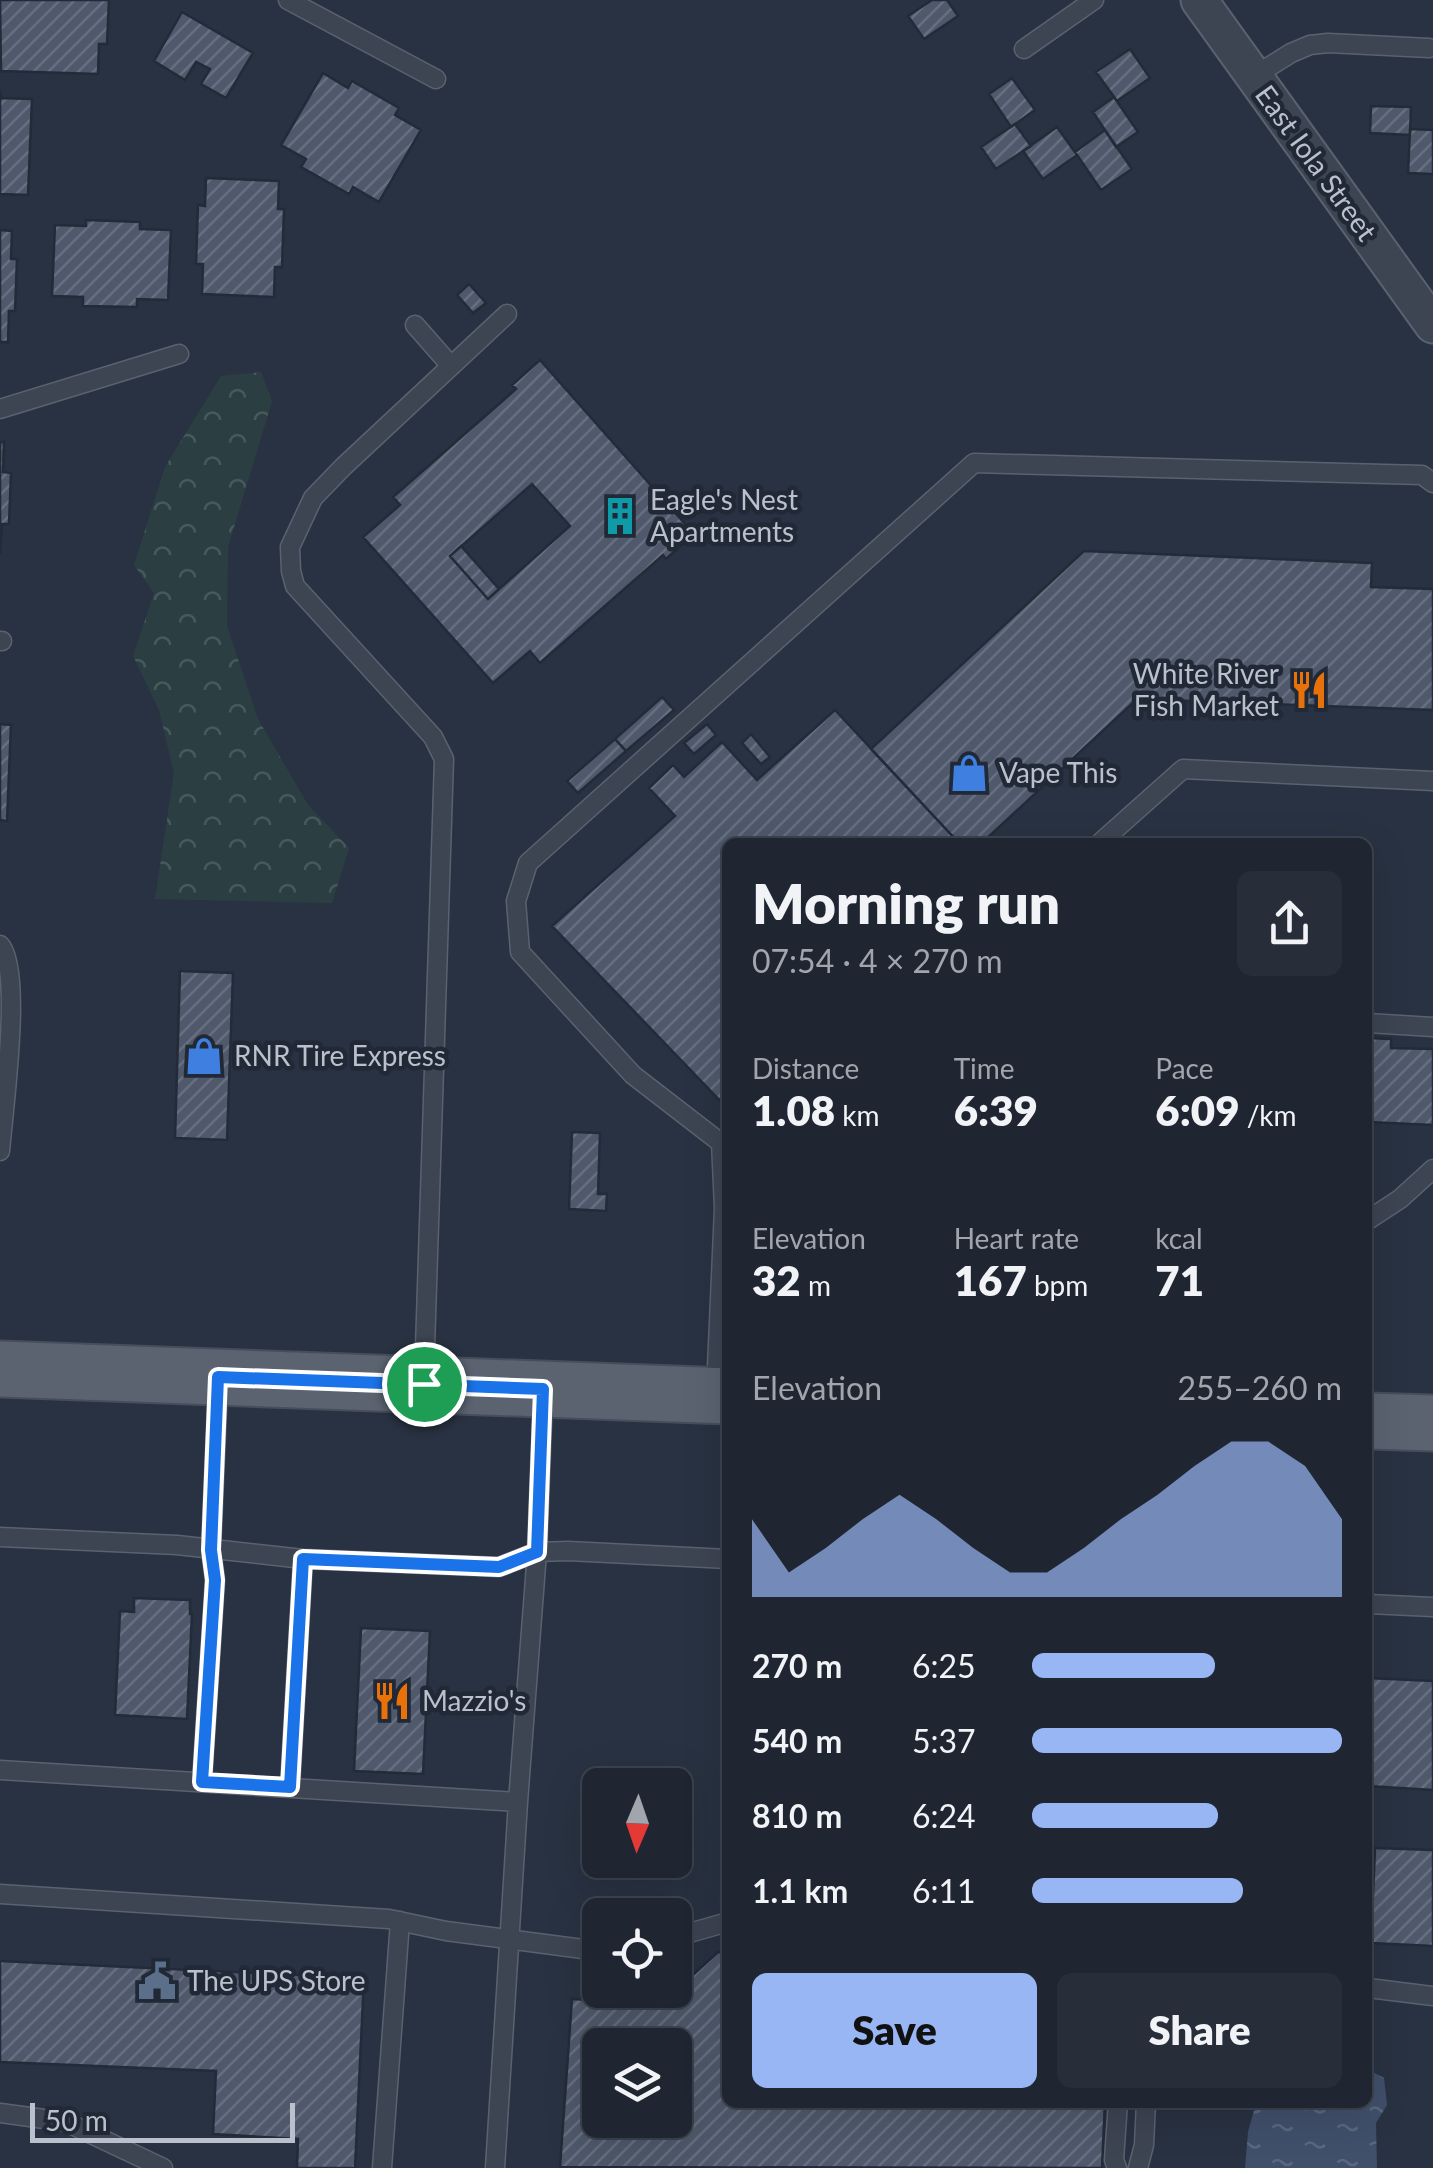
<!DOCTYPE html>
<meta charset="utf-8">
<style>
body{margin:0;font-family:Lato,sans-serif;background:#272e3a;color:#f1f3f6;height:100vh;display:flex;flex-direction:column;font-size:38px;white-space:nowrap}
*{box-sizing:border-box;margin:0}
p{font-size:32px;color:#a1a5ac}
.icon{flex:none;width:55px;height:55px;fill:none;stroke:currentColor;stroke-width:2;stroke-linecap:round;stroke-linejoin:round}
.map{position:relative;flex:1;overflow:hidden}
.panel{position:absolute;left:722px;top:838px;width:650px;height:1270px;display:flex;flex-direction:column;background:#1f2632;border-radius:15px;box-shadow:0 10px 40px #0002,0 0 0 2px #3c434d}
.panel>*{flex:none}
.needle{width:65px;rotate:182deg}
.tools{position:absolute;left:582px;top:1768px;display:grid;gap:20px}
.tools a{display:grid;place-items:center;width:110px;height:110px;border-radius:15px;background:#1f2632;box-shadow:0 10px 40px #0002,0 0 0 2px #3c434d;font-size:50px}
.scale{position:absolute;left:30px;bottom:25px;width:265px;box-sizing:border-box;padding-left:10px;border:5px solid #bac0cc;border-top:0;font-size:28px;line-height:35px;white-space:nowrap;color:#bac0cc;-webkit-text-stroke:8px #212937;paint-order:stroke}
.pin{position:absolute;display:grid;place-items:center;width:85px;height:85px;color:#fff;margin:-42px;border:5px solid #fff;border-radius:50%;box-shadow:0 2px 10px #0007}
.round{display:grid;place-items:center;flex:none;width:105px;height:105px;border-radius:15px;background:#272e3a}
.summary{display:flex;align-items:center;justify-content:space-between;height:170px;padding:0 30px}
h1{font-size:55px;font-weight:800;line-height:75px}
.stats{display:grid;grid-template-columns:repeat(3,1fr);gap:15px;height:170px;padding:10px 30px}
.stats div{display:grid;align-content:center}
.stats b{font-size:42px;font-weight:800}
.stats small{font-size:28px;font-weight:400}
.stats p{font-size:28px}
.chart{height:280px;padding:20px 30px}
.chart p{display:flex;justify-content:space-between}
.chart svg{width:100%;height:180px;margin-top:10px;fill:#98b6f3;opacity:.7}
.button{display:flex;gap:20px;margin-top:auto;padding:20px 30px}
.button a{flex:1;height:115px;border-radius:15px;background:#98b6f3;color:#111;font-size:40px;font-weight:800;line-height:115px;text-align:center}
.button a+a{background:#272e3a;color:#f1f3f6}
ul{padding:0 30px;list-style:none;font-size:32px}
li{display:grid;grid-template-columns:160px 120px 1fr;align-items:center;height:75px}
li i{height:25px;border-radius:12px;background:#98b6f3}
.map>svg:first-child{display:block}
.forest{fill:url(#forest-crowns)}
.water{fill:url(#water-ripples)}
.building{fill:url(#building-hatch);stroke:#232b39;stroke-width:2.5;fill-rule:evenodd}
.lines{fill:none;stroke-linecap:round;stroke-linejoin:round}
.lane-casing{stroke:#5b626f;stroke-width:21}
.street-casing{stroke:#5b626f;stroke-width:39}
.primary-casing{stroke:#474d5b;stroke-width:59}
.lane{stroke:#3d4452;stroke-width:18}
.street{stroke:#3d4452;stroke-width:35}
.primary{stroke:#5b6371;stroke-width:55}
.route-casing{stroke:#fff;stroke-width:20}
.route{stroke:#1a73e8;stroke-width:12}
.labels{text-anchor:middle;stroke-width:9;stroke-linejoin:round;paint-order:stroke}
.street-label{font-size:28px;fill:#bac0cc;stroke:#212937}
.poi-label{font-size:28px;fill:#bac0cc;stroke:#212937;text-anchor:start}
</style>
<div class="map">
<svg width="1433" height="2168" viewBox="0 0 1433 2168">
<defs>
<pattern id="forest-crowns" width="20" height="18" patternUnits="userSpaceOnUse" patternTransform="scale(2.5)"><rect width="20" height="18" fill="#2b3f43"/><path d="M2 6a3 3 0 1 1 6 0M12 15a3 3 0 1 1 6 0" fill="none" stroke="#48595d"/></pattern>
<pattern id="water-ripples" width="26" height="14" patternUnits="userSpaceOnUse" patternTransform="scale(2.5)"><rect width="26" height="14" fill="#404f6a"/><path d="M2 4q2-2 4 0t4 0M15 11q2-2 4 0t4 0" fill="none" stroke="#5a677e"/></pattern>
<pattern id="building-hatch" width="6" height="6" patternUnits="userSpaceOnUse" patternTransform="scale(2.5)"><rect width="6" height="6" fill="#4f596b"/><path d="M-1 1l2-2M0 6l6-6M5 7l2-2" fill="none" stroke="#666f7f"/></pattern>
</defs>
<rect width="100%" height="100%" fill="#293242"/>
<!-- forest -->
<path class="forest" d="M 261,372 L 272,401 L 228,547 L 227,626 L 258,719 L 308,805 L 349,848 L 332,903 L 155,899 L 174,773 L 159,710 L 133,656 L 154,593 L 134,565 L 165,467 L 221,376 Z"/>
<!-- water -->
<path class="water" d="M 1368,2070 L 1384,2078 L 1387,2105 L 1376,2123 L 1377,2168 L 1245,2168 L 1248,2132 L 1256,2103 L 1368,2102 Z"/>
<!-- building -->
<path class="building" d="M 0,0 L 109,0 L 107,44 L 99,44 L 98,74 L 1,71 Z
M 932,0 L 947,0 L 958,16 L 924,39 L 908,16 Z
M 182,12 L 253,53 L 226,98 L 201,84 L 210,69 L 196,62 L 185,80 L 154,61 Z
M 1130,49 L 1150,78 L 1117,101 L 1096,72 Z
M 323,73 L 348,88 L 352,81 L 399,108 L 395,115 L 421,130 L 379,202 L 353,187 L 349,194 L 301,167 L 306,159 L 281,145 Z
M 1012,78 L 1035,110 L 1011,127 L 989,94 Z
M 0,91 L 1,98 L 32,99 L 28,195 L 0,194 Z
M 1114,97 L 1138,132 L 1116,147 L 1093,112 Z
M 1371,106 L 1411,107 L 1410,135 L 1370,133 Z
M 1015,124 L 1031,146 L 996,169 L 981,147 Z
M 1057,127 L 1077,155 L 1043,179 L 1023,151 Z
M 1410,129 L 1433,130 L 1433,174 L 1408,173 Z
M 1105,130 L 1132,169 L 1101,190 L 1075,152 Z
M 206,178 L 279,181 L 278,209 L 284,209 L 282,267 L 275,267 L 274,297 L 202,294 L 203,264 L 196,264 L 198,205 L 205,206 Z
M 86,220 L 140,222 L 140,229 L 171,230 L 168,300 L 137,299 L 137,307 L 83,306 L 83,297 L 52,296 L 55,225 L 86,226 Z
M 0,230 L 12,231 L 11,259 L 17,259 L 15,311 L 9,311 L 8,342 L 0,342 Z
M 469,284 L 486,303 L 473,313 L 457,295 Z
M 540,360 L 694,534 L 666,559 L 663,555 L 540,663 L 530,651 L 493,683 L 363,537 L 400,505 L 393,497 L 516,389 L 512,385 ZM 532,484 L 570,526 L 488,599 L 450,556 Z
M 0,442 L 4,442 L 3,472 L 11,473 L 9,524 L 2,524 L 0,554 Z
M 461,546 L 499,589 L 488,599 L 450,556 Z
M 1084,551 L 1372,563 L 1371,587 L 1433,589 L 1433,710 L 1137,699 L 983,842 L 958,842 L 871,749 Z
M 662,697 L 674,710 L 626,751 L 615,739 Z
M 835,710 L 958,842 L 728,842 L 728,1109 L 552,926 L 675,816 L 649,788 L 673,765 L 684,777 L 722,742 L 757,780 Z
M 0,724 L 11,725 L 7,821 L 0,820 Z
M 707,724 L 716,735 L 694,754 L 684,743 Z
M 751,734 L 770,757 L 761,764 L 742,743 Z
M 615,739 L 626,751 L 578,793 L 567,781 Z
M 180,971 L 233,973 L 227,1140 L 175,1138 Z
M 1368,1038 L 1391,1039 L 1391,1048 L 1433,1049 L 1433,1125 L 1368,1122 Z
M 572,1132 L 600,1133 L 598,1194 L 607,1194 L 606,1211 L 569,1209 Z
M 134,1598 L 190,1600 L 190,1614 L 192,1614 L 187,1719 L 115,1715 L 120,1611 L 134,1612 Z
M 361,1628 L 430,1631 L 423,1774 L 354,1771 Z
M 1368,1678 L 1433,1681 L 1433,1790 L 1368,1786 Z
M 1375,1848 L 1433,1850 L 1433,1946 L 1371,1943 Z
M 718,1952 L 728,1953 L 728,2102 L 1105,2102 L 1102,2168 L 560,2167 L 572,1999 L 661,2004 ZM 600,2045 L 675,2045 L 675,2120 L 600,2120 Z
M 0,1961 L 364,1978 L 355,2168 L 297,2168 L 298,2139 L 213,2134 L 216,2071 L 0,2062 Z"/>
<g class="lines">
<!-- lane casing -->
<g class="lane-casing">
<path id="lane" d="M 288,0 L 436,79
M 1024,49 L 1094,0
M 1254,76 L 1291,53 L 1310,45 L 1328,43 L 1429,48
M 415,325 L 451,366
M 0,409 L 179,354
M 0,641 L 2,641
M 1101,842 L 1183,769 L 1433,781
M 0,945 C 23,969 3,1113 0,1151
M 1368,1023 L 1433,1027
M 1368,1220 L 1400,1199 L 1433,1169
M 424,1379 L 444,759 L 433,737 L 295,586 L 291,571 L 290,547 L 313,498 L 343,467 L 507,314
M 716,1390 L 724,1208 L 721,1143 L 633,1075 L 520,952 L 516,901 L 528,863 L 974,463 L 1422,475 L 1433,483
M 0,1537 L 177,1545 L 303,1559 L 499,1567 L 537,1552 L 568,1551 L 728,1559
M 1368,1604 L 1433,1607
M 0,1770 L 518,1802
M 202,1782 L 215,1580 L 211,1550 L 218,1384
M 290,1787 L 303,1559
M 0,1894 L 389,1919 L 446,1931 L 583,1949 L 600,1948
M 675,1937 L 728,1922
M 1368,1988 L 1433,1996
M 0,2113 L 66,2122 L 163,2168
M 382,2168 L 400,1921
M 495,2168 L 518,1802 L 537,1552 L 543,1395
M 1117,2168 L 1114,2160 L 1118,2102
M 1138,2168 L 1144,2145 L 1146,2102"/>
</g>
<!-- street casing -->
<g class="street-casing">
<path id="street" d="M 1199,0 L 1433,325"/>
</g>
<!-- primary casing -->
<g class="primary-casing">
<path id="primary" d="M 0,1369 L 728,1396
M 1368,1421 L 1433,1423"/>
</g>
<!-- lane -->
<use href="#lane" class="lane"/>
<!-- street -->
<use href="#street" class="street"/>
<!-- primary -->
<use href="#primary" class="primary"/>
</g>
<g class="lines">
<!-- route casing -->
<g class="route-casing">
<path id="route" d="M 218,1377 L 543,1389 L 537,1552 L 499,1567 L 303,1559 L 290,1787 L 202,1782 L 215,1580 L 211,1550 Z"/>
</g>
<!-- route -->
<use href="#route" class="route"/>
</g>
<!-- icons -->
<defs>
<g id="building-bare" transform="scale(3)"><path d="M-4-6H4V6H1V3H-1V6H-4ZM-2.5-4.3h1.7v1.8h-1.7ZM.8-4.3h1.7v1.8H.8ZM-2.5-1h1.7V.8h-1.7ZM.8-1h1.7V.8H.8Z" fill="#0f9aa8" stroke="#212937" stroke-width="2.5" paint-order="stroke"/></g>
<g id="restaurant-bare" transform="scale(3)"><path d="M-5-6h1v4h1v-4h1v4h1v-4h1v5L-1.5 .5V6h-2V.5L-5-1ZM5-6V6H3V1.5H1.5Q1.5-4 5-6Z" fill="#e8710a" stroke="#212937" stroke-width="2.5" paint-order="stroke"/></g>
<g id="shop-bare" transform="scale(3)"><path d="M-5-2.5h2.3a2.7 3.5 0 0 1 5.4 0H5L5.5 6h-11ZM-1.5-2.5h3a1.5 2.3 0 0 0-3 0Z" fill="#3f7fe0" stroke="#212937" stroke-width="2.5" paint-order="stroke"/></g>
<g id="civic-bare" transform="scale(3)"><path d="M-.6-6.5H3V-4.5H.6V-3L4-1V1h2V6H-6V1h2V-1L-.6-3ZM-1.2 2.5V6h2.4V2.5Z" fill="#5c6f8a" stroke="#212937" stroke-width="2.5" paint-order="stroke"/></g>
</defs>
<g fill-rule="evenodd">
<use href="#building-bare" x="620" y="516"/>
<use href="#restaurant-bare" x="1309" y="690"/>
<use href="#shop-bare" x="969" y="773"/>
<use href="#shop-bare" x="204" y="1056"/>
<use href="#restaurant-bare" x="392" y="1701"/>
<use href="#civic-bare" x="157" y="1981"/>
</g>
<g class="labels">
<!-- street labels -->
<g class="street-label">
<text transform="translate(1316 163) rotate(54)" y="10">East Iola Street</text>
</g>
<!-- poi labels -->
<g class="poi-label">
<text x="650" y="510">Eagle's Nest<tspan x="650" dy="32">Apartments</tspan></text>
<text x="1279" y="684" text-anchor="end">White River<tspan x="1279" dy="32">Fish Market</tspan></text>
<text x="999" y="783">Vape This</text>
<text x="234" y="1066">RNR Tire Express</text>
<text x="422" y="1711">Mazzio's</text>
<text x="187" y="1991">The UPS Store</text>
</g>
</g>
</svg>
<div class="tools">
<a><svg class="needle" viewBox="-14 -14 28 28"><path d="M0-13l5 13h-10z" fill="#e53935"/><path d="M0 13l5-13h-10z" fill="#a1a5ac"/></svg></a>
<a><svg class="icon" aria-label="locate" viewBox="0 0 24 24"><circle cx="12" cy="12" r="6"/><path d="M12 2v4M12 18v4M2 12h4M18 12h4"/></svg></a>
<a><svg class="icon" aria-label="layers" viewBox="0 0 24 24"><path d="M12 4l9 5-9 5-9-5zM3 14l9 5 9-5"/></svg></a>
</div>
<div class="scale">50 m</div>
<div class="pin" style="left:424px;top:1384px;background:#1e9e55"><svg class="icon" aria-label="arrive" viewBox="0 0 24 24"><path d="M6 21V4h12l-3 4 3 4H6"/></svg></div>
<section class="panel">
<div class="summary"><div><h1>Morning run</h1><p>07:54 · 4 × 270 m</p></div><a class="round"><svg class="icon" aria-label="share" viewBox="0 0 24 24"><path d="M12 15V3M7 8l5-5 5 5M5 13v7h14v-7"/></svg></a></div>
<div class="stats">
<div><p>Distance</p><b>1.08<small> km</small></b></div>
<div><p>Time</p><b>6:39</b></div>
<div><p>Pace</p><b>6:09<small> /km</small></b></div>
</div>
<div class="stats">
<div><p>Elevation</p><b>32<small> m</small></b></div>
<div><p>Heart rate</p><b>167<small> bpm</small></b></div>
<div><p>kcal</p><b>71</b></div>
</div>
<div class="chart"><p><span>Elevation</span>255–260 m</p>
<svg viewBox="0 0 160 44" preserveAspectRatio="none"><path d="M0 44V25L10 38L20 32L30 25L40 19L50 25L60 32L70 38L80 38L90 32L100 25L110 19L120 12L130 6L140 6L150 12L160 25V44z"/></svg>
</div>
<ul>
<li><b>270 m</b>6:25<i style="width:59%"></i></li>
<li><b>540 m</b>5:37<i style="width:100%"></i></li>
<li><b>810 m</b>6:24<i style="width:60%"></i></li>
<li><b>1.1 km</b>6:11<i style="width:68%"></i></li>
</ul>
<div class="button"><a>Save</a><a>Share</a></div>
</section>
</div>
